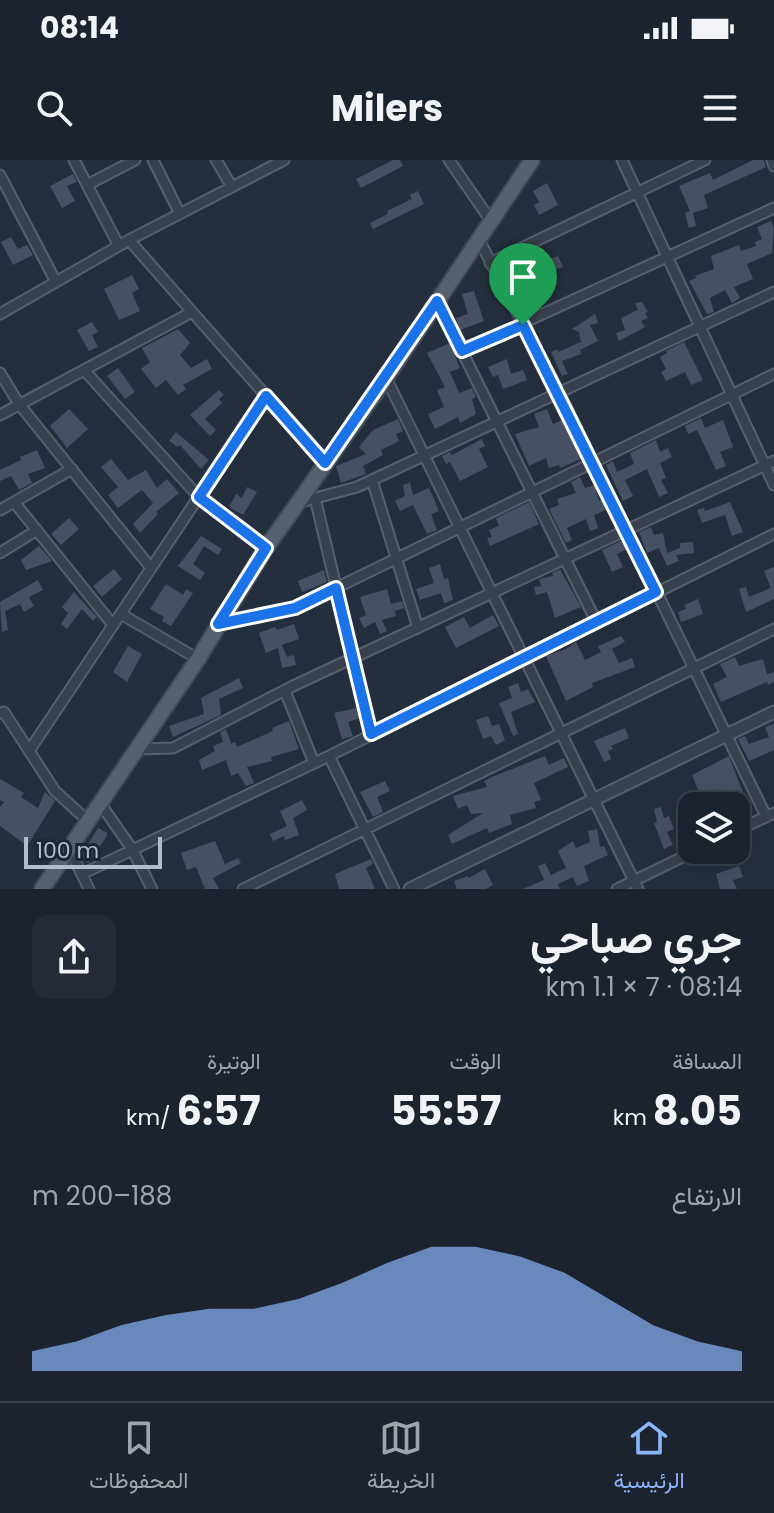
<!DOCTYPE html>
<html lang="ar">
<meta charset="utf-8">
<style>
body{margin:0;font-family:Poppins,Vazirmatn,sans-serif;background:#242b36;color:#f1f3f6;direction:rtl;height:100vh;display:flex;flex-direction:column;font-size:30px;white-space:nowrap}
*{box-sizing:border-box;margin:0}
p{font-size:26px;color:#a0a4aa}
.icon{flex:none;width:44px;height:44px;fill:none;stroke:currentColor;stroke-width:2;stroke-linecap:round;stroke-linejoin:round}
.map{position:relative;height:729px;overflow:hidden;direction:ltr}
.panel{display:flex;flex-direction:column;background:#1b232e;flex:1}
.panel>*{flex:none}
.controls{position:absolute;left:678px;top:632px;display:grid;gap:16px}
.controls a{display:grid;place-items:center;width:72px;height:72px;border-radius:16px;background:#1b232e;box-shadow:0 8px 32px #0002,0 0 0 2px #39404a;font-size:40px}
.scale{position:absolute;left:24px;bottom:20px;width:138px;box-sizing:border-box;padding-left:8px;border:4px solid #b4bcc9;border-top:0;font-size:22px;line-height:28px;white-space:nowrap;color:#b4bcc9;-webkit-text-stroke:6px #1d2633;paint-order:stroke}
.pin{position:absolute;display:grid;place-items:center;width:68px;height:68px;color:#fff;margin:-82px -34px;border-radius:50% 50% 50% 0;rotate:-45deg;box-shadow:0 0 8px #0007}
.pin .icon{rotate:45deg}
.round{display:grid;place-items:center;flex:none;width:84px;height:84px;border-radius:16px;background:#242b36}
.head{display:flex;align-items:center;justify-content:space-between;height:136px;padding:0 32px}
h1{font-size:44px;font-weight:700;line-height:60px}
.metrics{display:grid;grid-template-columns:repeat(3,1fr);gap:12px;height:136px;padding:8px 32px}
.metrics div{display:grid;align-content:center}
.metrics b{font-size:40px;font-weight:700}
.metrics small{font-size:22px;font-weight:400}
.metrics p{font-size:22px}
.chart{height:224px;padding:16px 32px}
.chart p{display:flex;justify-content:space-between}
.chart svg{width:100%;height:144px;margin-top:8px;fill:#8ab4f8;opacity:.7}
.status{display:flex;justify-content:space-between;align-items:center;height:56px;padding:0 40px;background:#1b232e;direction:ltr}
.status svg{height:22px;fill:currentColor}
header{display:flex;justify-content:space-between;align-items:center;height:104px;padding:0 32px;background:#1b232e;font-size:36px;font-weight:700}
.dock{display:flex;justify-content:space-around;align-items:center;height:112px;border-top:2px solid #39404a;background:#1b232e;font-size:22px;color:#a0a4aa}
.dock a{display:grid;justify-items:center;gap:4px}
.dock .active{color:#8ab4f8}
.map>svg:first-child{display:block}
.building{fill:#455162}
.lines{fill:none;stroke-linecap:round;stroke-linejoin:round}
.minor-casing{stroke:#565f6c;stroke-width:13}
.tertiary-casing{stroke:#565f6c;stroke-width:15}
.primary-casing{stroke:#414a57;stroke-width:18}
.minor{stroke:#38414e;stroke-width:9}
.tertiary{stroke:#38414e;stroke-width:11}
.primary{stroke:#56606e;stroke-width:14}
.route-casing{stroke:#fff;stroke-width:16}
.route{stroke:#1a73e8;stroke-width:10}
</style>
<div class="status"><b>08:14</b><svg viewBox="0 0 49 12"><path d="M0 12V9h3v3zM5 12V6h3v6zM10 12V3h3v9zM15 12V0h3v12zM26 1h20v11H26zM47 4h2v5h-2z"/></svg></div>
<header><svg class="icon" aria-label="menu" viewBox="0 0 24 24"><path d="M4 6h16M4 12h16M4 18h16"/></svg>Milers<svg class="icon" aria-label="search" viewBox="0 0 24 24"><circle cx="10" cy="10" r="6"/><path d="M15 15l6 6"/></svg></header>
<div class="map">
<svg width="774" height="729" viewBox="0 0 774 729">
<rect width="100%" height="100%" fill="#242f3e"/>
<!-- building -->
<path class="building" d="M 393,0 L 400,0 L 403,6 L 361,28 L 356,19 Z
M 753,0 L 764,0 L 766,7 L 704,35 L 708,48 L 693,53 L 696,66 L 689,68 L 685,53 L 690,51 L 679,26 L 710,13 L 713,20 Z
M 73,14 L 77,22 L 67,26 L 75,41 L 62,48 L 50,26 Z
M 547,23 L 558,45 L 539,55 L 534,45 L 539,42 L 533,31 Z
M 418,31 L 424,44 L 373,69 L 370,63 L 388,54 L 387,51 L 412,39 L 410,35 Z
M 771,61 L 774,68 L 772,93 L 747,104 L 753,119 L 734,127 L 740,138 L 732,143 L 725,130 L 710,138 L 714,152 L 707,154 L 689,121 L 696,118 L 695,116 L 714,109 L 711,96 L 739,85 L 741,91 L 756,86 L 755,82 L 762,79 L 757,67 Z
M 11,77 L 18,89 L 27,85 L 33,95 L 13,105 L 1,82 Z
M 540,87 L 547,100 L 558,96 L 563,107 L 515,123 L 511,105 L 504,107 L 504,105 L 519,97 L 523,111 L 538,105 L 532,91 Z
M 132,115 L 139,129 L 132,133 L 140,151 L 119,160 L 104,129 Z
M 474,131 L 484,161 L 460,170 L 456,158 L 468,154 L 462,134 Z
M 642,142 L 648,152 L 645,153 L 648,158 L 641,161 L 645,167 L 619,181 L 616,173 L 625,170 L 621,158 L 638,150 L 635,143 Z
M 595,154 L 598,163 L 590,165 L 598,181 L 580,190 L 581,194 L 562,201 L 568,214 L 562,216 L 551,192 L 558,189 L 558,192 L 581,182 L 579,172 L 572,169 Z
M 92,162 L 98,172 L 92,175 L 98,187 L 89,191 L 77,170 Z
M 178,169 L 190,183 L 180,195 L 191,208 L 207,199 L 212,209 L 183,225 L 186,229 L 178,235 L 166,220 L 156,228 L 141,209 L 150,202 L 142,188 Z
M 684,182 L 703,220 L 691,225 L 685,212 L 666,221 L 661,212 L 666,209 L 660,197 L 667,193 L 666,191 Z
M 450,183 L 460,208 L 450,212 L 459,233 L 472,228 L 476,237 L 472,239 L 476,254 L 460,263 L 458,257 L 435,269 L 428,254 L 444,247 L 437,230 L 445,227 L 427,193 Z
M 507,199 L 511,214 L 523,210 L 527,220 L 503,229 L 498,215 L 493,217 L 488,207 Z
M 118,208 L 135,232 L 125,239 L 107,216 Z
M 219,230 L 224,235 L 219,239 L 222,243 L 205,259 L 216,270 L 210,276 L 190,255 Z
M 69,249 L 88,269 L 67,288 L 50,266 Z
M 547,249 L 553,264 L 564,259 L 583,298 L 560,308 L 559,305 L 549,308 L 546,298 L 529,306 L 515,274 L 539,267 L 534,254 Z
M 701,258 L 705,268 L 723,260 L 733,287 L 720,292 L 726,306 L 716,310 L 697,270 L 688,274 L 685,266 Z
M 398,259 L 403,271 L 396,274 L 399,281 L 381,290 L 383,295 L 363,306 L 366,314 L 341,323 L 336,306 L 366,294 L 359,287 L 373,270 Z
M 176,272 L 209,300 L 201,309 L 180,285 L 178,287 L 169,281 Z
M 482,279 L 485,286 L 479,289 L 488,307 L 460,321 L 450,302 L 446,304 L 442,296 L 450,292 L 452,295 Z
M 656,280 L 660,292 L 668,288 L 672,297 L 660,303 L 666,318 L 661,320 L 668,333 L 659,337 L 647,309 L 625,320 L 633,336 L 623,341 L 606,305 L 613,301 L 617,312 L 634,304 L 630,293 Z
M 37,290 L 45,308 L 28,314 L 32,323 L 19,330 L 11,316 L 0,321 L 0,310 L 21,300 L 20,297 Z
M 111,299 L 128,320 L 146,310 L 157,328 L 167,319 L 179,333 L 156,352 L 158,354 L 140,373 L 133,364 L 153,343 L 142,330 L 118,348 L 108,335 L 118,327 L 101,307 Z
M 580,317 L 585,328 L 595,325 L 599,341 L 603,339 L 608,349 L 594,355 L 598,368 L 590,371 L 586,359 L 567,368 L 572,380 L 566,383 L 549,349 L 559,345 L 557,339 L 576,333 L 571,322 Z
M 410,323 L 413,335 L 429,328 L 439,351 L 431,354 L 437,370 L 427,374 L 413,345 L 400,351 L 395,341 L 405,336 L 403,325 Z
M 247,327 L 257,332 L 243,355 L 229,347 L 236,334 L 242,338 Z
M 529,342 L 539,364 L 490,386 L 487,378 L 492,377 L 489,370 L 499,366 L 496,358 Z
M 730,342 L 743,372 L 732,376 L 725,355 L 702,363 L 697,350 L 704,348 L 705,351 Z
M 69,358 L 79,369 L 61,385 L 51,374 Z
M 651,367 L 654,375 L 663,373 L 667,393 L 680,388 L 680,383 L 693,382 L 694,393 L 676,395 L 679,401 L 667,406 L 659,388 L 647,393 L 639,372 Z
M 201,376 L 222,389 L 218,395 L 204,386 L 193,404 L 205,413 L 200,420 L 178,406 Z
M 623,380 L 627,389 L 617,394 L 623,407 L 612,412 L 602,390 Z
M 39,386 L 52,401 L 26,410 L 21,400 Z
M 440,404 L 444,419 L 448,418 L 453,440 L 444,443 L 441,433 L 420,440 L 416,429 L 434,423 L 429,408 Z
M 774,407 L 774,439 L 746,452 L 739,429 L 746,427 L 749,437 L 771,428 L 764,411 Z
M 114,409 L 122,419 L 102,437 L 93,426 Z
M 560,409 L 581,447 L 555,458 L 547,432 L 536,435 L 534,427 L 541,426 L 539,419 L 553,416 L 552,413 Z
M 324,410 L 327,422 L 302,432 L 298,421 Z
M 38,420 L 43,430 L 29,437 L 34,446 L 24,452 L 20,444 L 5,451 L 8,470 L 2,472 L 0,442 Z
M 166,424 L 183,435 L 186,429 L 193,433 L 171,466 L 162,461 L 164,457 L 150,449 Z
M 387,429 L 391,444 L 402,441 L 404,448 L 395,451 L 396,456 L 382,460 L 387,471 L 380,474 L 375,462 L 364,468 L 359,458 L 366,455 L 360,437 Z
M 74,432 L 97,457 L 93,461 L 82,449 L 67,469 L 61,464 L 68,453 L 62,447 Z
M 698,439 L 703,454 L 681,462 L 678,452 L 686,449 L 684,445 Z
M 493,455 L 499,466 L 456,488 L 445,467 L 464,457 L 470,468 Z
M 294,464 L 299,479 L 282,485 L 287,497 L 294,495 L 296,505 L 282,508 L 278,488 L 266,493 L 259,473 L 275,467 L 277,470 Z
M 621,476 L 625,482 L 612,489 L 619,503 L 632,498 L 635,507 L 592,523 L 593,527 L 566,541 L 546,496 L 566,489 L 576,482 L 585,500 L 601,492 L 598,486 Z
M 128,486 L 142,494 L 127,522 L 113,512 Z
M 735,497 L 739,506 L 763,499 L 767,514 L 774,512 L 774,522 L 768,525 L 767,522 L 721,542 L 713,524 L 727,517 L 720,504 Z
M 239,518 L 243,528 L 219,539 L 221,555 L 173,577 L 169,566 L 204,554 L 201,538 Z
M 518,523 L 521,532 L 528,529 L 535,542 L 511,552 L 518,574 L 513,576 L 499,543 L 512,538 L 508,527 Z
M 357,548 L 360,558 L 348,562 L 353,576 L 342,579 L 334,553 Z
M 488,556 L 492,566 L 499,564 L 505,580 L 496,585 L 491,576 L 483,579 L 476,560 Z
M 289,561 L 299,589 L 271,597 L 272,601 L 247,607 L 254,623 L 246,626 L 238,613 L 231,616 L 226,600 L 202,610 L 199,600 L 215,591 L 213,586 L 223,582 L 220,572 L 226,569 L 231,584 L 235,582 L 237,587 L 273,571 L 272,568 Z
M 774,564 L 774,590 L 749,601 L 738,579 L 745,576 L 749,584 L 769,577 L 765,567 Z
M 625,568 L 629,578 L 611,586 L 613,589 L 608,591 L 611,599 L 604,602 L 594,581 Z
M 545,596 L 549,605 L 564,598 L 568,607 L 534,623 L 541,640 L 534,642 L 536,648 L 510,655 L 512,664 L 489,673 L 487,668 L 452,684 L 448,675 L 483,653 L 471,654 L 467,645 L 458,649 L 453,636 L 487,627 L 484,621 L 492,617 Z
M 729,596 L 744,635 L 721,644 L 715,629 L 700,635 L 692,615 Z
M 0,619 L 24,633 L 21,637 L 38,648 L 45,632 L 55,641 L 27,686 L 0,666 L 0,647 L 4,642 L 0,640 Z
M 385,621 L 390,631 L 377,637 L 383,652 L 373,657 L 360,632 Z
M 302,640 L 307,650 L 293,658 L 299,675 L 285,680 L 284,676 L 273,681 L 270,674 L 287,666 L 280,651 Z
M 661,647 L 664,658 L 669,656 L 674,669 L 667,672 L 673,685 L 664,689 L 654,663 L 657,662 L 654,649 Z
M 98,668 L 107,673 L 107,676 L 88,703 L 81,696 Z
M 597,669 L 600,687 L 604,686 L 608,695 L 584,706 L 589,721 L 577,726 L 573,717 L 558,724 L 560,729 L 523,729 L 544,720 L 538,706 L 545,703 L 551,715 L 566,708 L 558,691 L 573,681 L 576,688 L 590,682 L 588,671 Z
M 215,681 L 225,704 L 238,698 L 241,703 L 213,718 L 219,729 L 205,729 L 196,707 L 187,710 L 181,693 Z
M 371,699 L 373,704 L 366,708 L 375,729 L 339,729 L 335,714 Z
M 739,706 L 743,717 L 733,720 L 737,729 L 720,729 L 716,714 Z
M 485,709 L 493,725 L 486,729 L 457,729 L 454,721 L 468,716 L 469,718 Z"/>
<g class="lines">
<!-- minor casing -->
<g class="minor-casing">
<path id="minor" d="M 74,0 L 119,86
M 153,0 L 180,54
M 216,0 L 232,27
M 449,0 L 491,61
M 622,0 L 774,325
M 772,0 L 774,6
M 0,15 L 56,122
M 87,25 L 135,0
M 129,80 L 284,0
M 479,80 L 559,232 L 766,656
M 490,103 L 705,0
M 437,141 L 596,461
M 0,154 L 129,80 L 325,303
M 462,191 L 774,48
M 84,210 L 199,337 L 266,388
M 0,213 L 19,244 L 151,408
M 386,218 L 638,729
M 0,255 L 192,152
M 372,320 L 418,468
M 315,338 L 371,574
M 14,342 L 113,465
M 297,343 L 357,327 L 774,132
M 0,350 L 72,309
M 0,393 L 37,370
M 121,454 L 198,499
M 218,464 L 295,448 L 774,214
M 285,531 L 314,603
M 0,553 L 4,552 L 55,631 L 87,660
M 138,589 L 173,588 L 293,526 L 774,301
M 29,591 L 266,236
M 329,596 L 394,729
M 100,643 L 132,689 L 152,729
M 736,671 L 774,653
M 69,688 L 89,729
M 82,714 L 329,596 L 774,374
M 243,729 L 774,469
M 617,729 L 697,690"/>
</g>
<!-- tertiary casing -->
<g class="tertiary-casing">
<path id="tertiary" d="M 410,729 L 774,552"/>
</g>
<!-- primary casing -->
<g class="primary-casing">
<path id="primary" d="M 42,729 L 198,499 L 266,388 L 386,218 L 532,0"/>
</g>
<!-- minor -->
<use href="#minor" class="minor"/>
<!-- tertiary -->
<use href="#tertiary" class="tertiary"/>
<!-- primary -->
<use href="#primary" class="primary"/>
</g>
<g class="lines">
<!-- route casing -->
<g class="route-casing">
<path id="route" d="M 437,141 L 462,191 L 523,165 L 656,432 L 371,574 L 336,428 L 295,448 L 218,464 L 266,388 L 199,337 L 266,236 L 325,303 Z"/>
</g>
<!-- route -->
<use href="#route" class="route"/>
</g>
</svg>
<div class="controls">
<a><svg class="icon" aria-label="layers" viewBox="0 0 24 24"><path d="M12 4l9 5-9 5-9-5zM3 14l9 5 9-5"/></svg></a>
</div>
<div class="scale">100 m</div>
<div class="pin" style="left:523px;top:165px;background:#1e9e55"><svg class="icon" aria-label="arrive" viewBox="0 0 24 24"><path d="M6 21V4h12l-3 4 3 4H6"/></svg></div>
</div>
<section class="panel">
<div class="head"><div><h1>جري صباحي</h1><p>08:14 · 7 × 1.1 km</p></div><a class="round"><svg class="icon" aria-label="share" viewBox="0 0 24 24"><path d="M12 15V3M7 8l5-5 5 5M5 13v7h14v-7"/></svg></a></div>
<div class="metrics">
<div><p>المسافة</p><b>8.05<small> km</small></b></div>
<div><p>الوقت</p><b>55:57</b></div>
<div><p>الوتيرة</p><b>6:57<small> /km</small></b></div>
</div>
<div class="chart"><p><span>الارتفاع</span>188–200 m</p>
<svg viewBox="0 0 160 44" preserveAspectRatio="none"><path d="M0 44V38L10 35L20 30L30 27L40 25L50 25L60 22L70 17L80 11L90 6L100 6L110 9L120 14L130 22L140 30L150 35L160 38V44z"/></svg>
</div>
</section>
<nav class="dock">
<a class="active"><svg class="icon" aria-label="home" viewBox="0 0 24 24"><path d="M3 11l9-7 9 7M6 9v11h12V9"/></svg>الرئيسية</a>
<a><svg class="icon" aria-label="map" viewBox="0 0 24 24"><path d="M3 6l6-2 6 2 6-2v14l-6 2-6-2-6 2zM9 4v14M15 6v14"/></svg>الخريطة</a>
<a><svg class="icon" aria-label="saved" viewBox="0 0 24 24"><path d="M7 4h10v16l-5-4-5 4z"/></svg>المحفوظات</a>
</nav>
